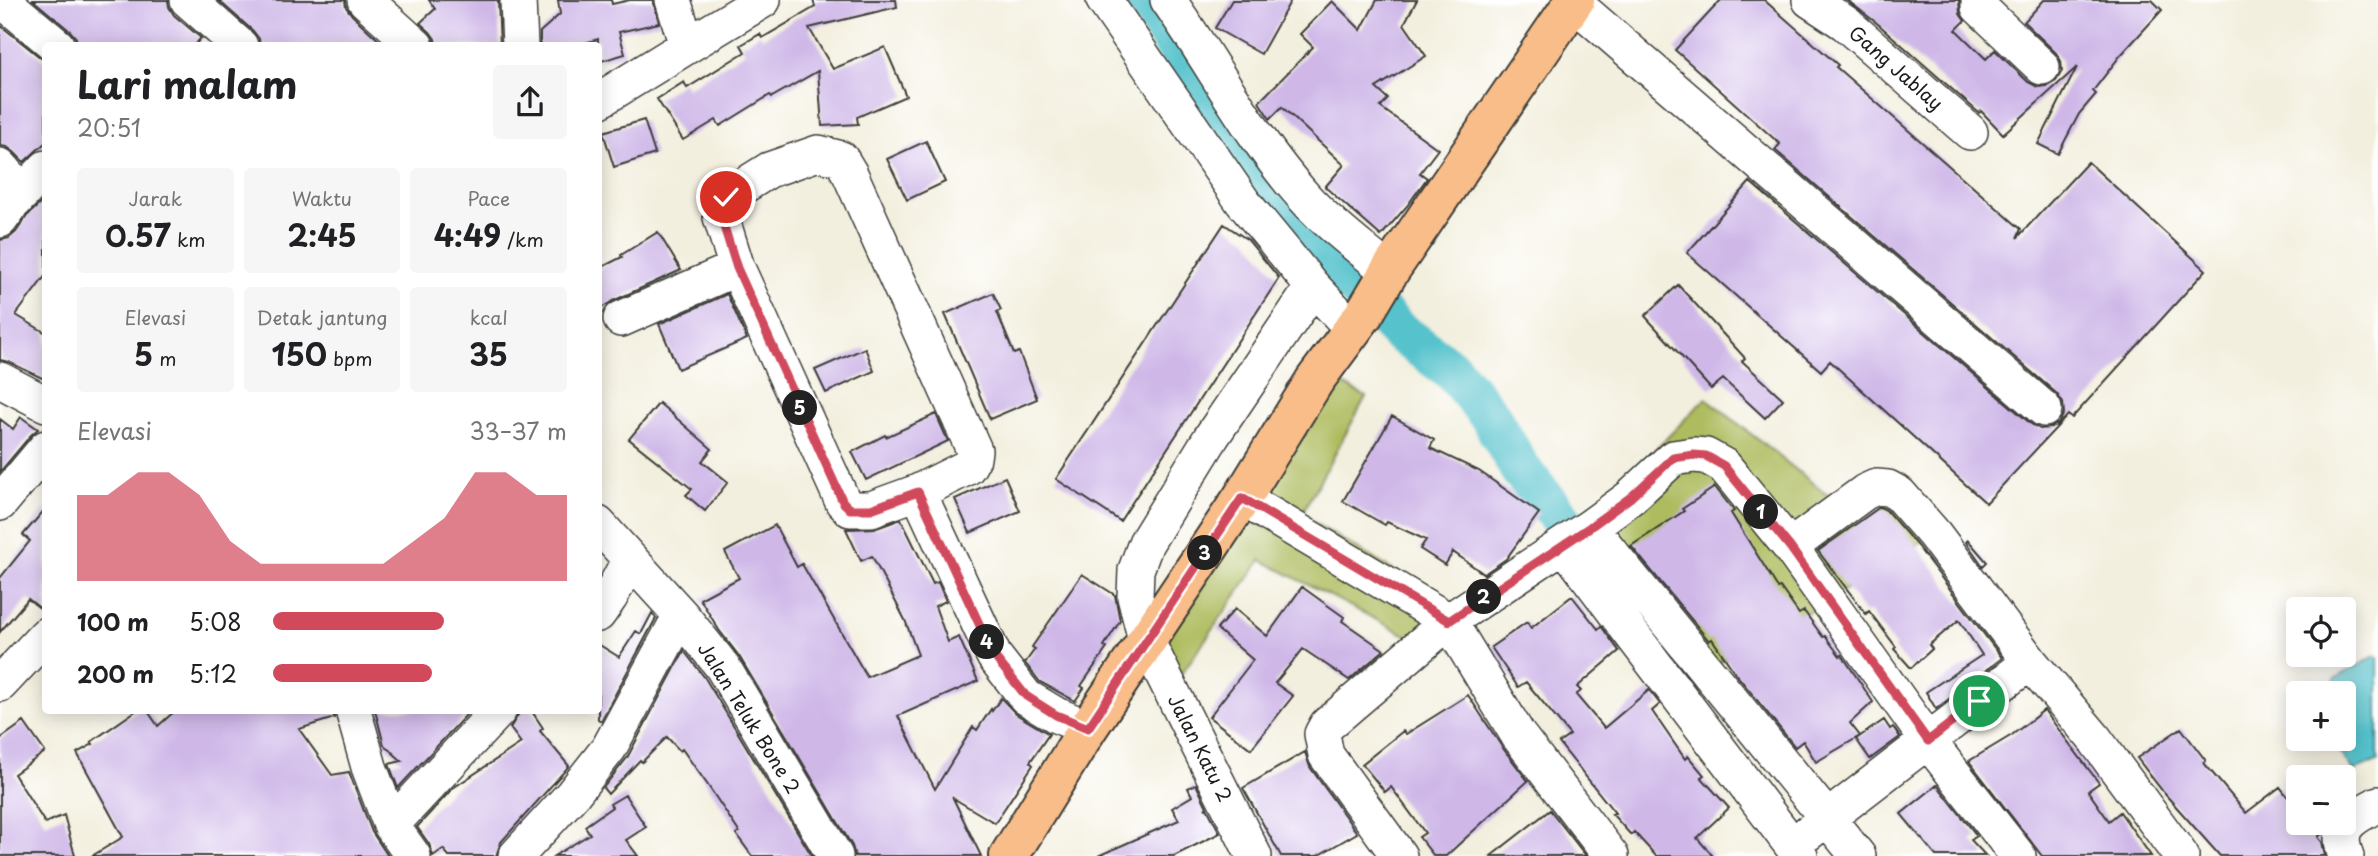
<!DOCTYPE html>
<html lang="id">
<meta charset="utf-8">
<style>
body{margin:0;font-family:"Playpen Sans",sans-serif;background:#f6f6f6;color:#202124;height:100vh;display:flex;flex-direction:column;font-size:26px;white-space:nowrap}
*{box-sizing:border-box;margin:0}
p{font-size:23px;color:#757577}
.icon{flex:none;width:38px;height:38px;fill:none;stroke:currentColor;stroke-width:2;stroke-linecap:round;stroke-linejoin:round}
.map{position:relative;flex:1;overflow:hidden}
.drawer{position:absolute;left:42px;top:42px;width:560px;height:672px;display:flex;flex-direction:column;background:#fff;border-radius:7px;box-shadow:0 4px 18px #0003}
.drawer>*{flex:none}
.tools{position:absolute;left:2286px;top:597px;display:grid;gap:14px}
.tools a{display:grid;place-items:center;width:70px;height:70px;border-radius:7px;background:#fff;box-shadow:0 4px 18px #0003;font-size:35px}
.pin{position:absolute;display:grid;place-items:center;width:60px;height:60px;color:#fff;margin:-30px;border:4px solid #fff;border-radius:50%;box-shadow:0 2px 7px #0007}
.km{position:absolute;width:35px;height:35px;margin:-18px;border-radius:50%;background:#222;color:#fff;font-size:19px;line-height:35px;text-align:center}
.round{display:grid;place-items:center;flex:none;width:74px;height:74px;border-radius:7px;background:#f6f6f6}
.summary{display:flex;align-items:center;justify-content:space-between;height:119px;padding:0 35px}
h1{font-size:38px;font-weight:700;line-height:52px}
.metrics{display:grid;grid-template-columns:repeat(3,1fr);gap:10px;height:119px;padding:7px 35px}
.metrics div{display:grid;align-content:center;border-radius:7px;background:#f6f6f6;text-align:center}
.metrics b{font-size:30px;font-weight:700}
.metrics small{font-size:19px;font-weight:400}
.metrics p{font-size:19px}
.chart{height:196px;padding:14px 35px}
.chart p{display:flex;justify-content:space-between}
.chart svg{width:100%;height:126px;margin-top:7px;fill:#d1495b;opacity:.7}
ul{padding:0 35px;list-style:none;font-size:23px}
li{display:grid;grid-template-columns:112px 84px 1fr;align-items:center;height:52px}
li i{height:18px;border-radius:9px;background:#d1495b}
.map>svg:first-child{display:block}
.green{fill:#aebc5f;stroke:#656c3e;stroke-width:2}
.water{fill:#55c2cc;stroke:#386f74;stroke-width:2}
.lines{fill:none;stroke-linecap:round;stroke-linejoin:round}
.river{stroke:#55c2cc;stroke-width:42}
.building{fill:#cfb8e8}
.minor-casing{stroke:#3c3c39;stroke-width:38}
.major-casing{stroke:#3c3c39;stroke-width:42}
.minor{stroke:#fff;stroke-width:35}
.major{stroke:#f8bd89;stroke-width:38}
.route-casing{stroke:#fff;stroke-width:14}
.route{stroke:#d1495b;stroke-width:9}
.labels{text-anchor:middle;stroke-width:5;stroke-linejoin:round;paint-order:stroke}
.street-label{font-size:19px;fill:#1c1c1c;stroke:#fff}
</style>
<div class="map">
<svg width="2378" height="856" viewBox="0 0 2378 856">
<rect width="100%" height="100%" fill="#fff"/>
<filter id="ink" filterUnits="userSpaceOnUse"><feTurbulence type="fractalNoise" baseFrequency=".0143" numOctaves="2"/><feDisplacementMap in="SourceGraphic" scale="14" xChannelSelector="R" yChannelSelector="G"/><feConvolveMatrix kernelMatrix="1 2 1 2 8 2 1 2 1" color-interpolation-filters="sRGB"/></filter>
<filter id="wash" filterUnits="userSpaceOnUse"><feTurbulence type="fractalNoise" baseFrequency=".00686" numOctaves="4" result="noise"/><feDisplacementMap in="SourceGraphic" scale="28" xChannelSelector="R" yChannelSelector="G"/><feGaussianBlur stdDeviation="1.57" result="paint"/><feColorMatrix in="noise" values="0 0 0 0 0 0 0 0 0 0 0 0 0 0 0 0 0 1.4 0 .05"/><feComposite in="paint" operator="in"/></filter>
<g filter="url(#wash)">
<rect width="100%" height="100%" fill="#f3efde"/>
<!-- green -->
<path class="green" d="M 1332,379 L 1366,397 L 1301,515 L 1451,605 L 1421,643 L 1261,560 L 1182,673 L 1154,649 Z
M 1706,398 L 1829,496 L 1878,477 L 1931,536 L 1814,609 L 1706,670 L 1590,527 L 1644,461 Z"/>
<!-- water -->
<path class="water" d="M 2375,656 L 2378,658 L 2378,761 L 2354,771 L 2331,739 L 2343,738 L 2343,693 L 2326,693 L 2336,678 Z"/>
<g class="lines">
<!-- river -->
<path class="river" d="M 1146,0 L 1222,118 L 1265,201 L 1355,286 L 1398,331 L 1452,370 L 1490,416 L 1520,469 L 1565,524"/>
</g>
<g id="blocks">
<!-- building -->
<path class="building" d="M 33,0 L 168,0 L 169,7 L 174,15 L 201,38 L 194,46 L 77,46 L 76,38 L 70,31 Z
M 218,0 L 345,0 L 346,7 L 352,15 L 385,46 L 260,46 L 259,39 L 253,31 Z
M 429,0 L 498,0 L 500,46 L 436,46 L 435,39 L 430,32 L 420,23 L 435,9 Z
M 558,0 L 611,0 L 612,4 L 630,0 L 653,0 L 659,23 L 619,32 L 625,54 L 598,62 L 598,39 L 574,46 L 540,46 L 540,32 L 560,14 Z
M 813,0 L 896,0 L 897,7 L 809,28 L 833,69 L 885,47 L 906,96 L 857,117 L 858,124 L 822,126 L 818,71 L 772,97 L 770,95 L 720,126 L 716,120 L 683,140 L 657,99 L 684,82 L 687,88 L 745,52 L 741,45 L 760,34 L 762,38 L 815,7 Z
M 1232,0 L 1291,0 L 1261,54 L 1215,28 Z
M 1377,0 L 1417,0 L 1404,24 L 1426,56 L 1376,88 L 1388,99 L 1380,107 L 1438,149 L 1420,173 L 1427,178 L 1407,206 L 1381,236 L 1325,187 L 1344,165 L 1282,107 L 1270,119 L 1259,102 L 1313,47 L 1300,34 L 1332,1 L 1361,30 Z
M 1721,0 L 1764,0 L 1838,65 L 1836,67 L 2021,229 L 2017,238 L 2088,162 L 2206,270 L 2072,418 L 2068,415 L 1986,503 L 1830,361 L 1821,371 L 1687,253 L 1750,182 L 2031,424 L 2040,429 L 2050,428 L 2059,423 L 2064,413 L 2063,403 L 2057,394 L 1775,150 L 1780,144 L 1675,50 Z
M 1847,0 L 1959,0 L 1960,14 L 1965,21 L 1956,30 L 1986,59 L 1995,50 L 2028,82 L 2038,87 L 2047,86 L 2056,81 L 2062,71 L 2061,61 L 2056,53 L 2024,22 L 2044,0 L 2152,0 L 2162,10 L 2120,56 L 2093,91 L 2096,94 L 2079,114 L 2058,154 L 2038,144 L 2077,67 L 2003,134 L 1981,111 L 1979,113 L 1878,24 Z
M 0,25 L 46,62 L 46,142 L 24,162 L 14,152 L 7,147 L 0,146 Z
M 644,120 L 655,154 L 614,167 L 603,132 Z
M 926,141 L 945,182 L 907,200 L 887,159 Z
M 46,198 L 46,275 L 16,315 L 46,333 L 46,380 L 9,362 L 0,360 L 0,240 L 9,238 L 16,232 L 27,216 Z
M 1224,224 L 1248,240 L 1279,278 L 1120,521 L 1056,479 Z
M 658,232 L 681,270 L 613,301 L 598,310 L 598,269 L 622,257 L 621,255 Z
M 1678,285 L 1745,358 L 1742,361 L 1783,399 L 1765,418 L 1723,379 L 1711,389 L 1645,316 Z
M 993,293 L 1001,310 L 997,312 L 1014,354 L 1019,352 L 1037,399 L 990,419 L 945,314 Z
M 727,294 L 747,339 L 678,369 L 659,324 Z
M 865,348 L 874,371 L 826,393 L 815,370 Z
M 659,403 L 712,449 L 702,461 L 728,482 L 705,511 L 686,495 L 692,489 L 629,439 Z
M 936,414 L 948,441 L 866,480 L 852,452 L 885,435 L 886,437 Z
M 1392,416 L 1434,440 L 1430,448 L 1479,471 L 1539,513 L 1506,559 L 1484,574 L 1453,552 L 1445,565 L 1420,549 L 1426,540 L 1387,522 L 1385,525 L 1343,501 Z
M 21,417 L 38,429 L 31,435 L 0,472 L 0,419 L 13,429 Z
M 1005,477 L 1020,511 L 970,533 L 955,499 Z
M 1715,487 L 1734,511 L 1731,513 L 1778,588 L 1780,587 L 1799,614 L 1804,611 L 1823,637 L 1825,636 L 1840,656 L 1842,655 L 1873,702 L 1850,723 L 1860,736 L 1816,762 L 1803,741 L 1795,747 L 1735,673 L 1712,639 L 1709,641 L 1631,546 L 1684,511 L 1682,509 Z
M 1880,507 L 1886,510 L 1918,547 L 2002,658 L 1936,709 L 1926,692 L 1982,655 L 1959,620 L 1929,645 L 1932,649 L 1911,668 L 1894,649 L 1896,647 L 1869,611 L 1866,614 L 1818,551 Z
M 46,508 L 46,613 L 28,599 L 0,632 L 0,578 L 30,541 L 23,535 Z
M 901,519 L 933,584 L 938,582 L 946,601 L 935,606 L 948,642 L 959,637 L 978,681 L 898,716 L 935,789 L 973,727 L 977,730 L 991,709 L 992,711 L 1001,698 L 1016,714 L 1049,734 L 1030,762 L 1033,765 L 995,823 L 953,798 L 981,856 L 855,856 L 852,846 L 739,656 L 719,630 L 700,599 L 739,578 L 725,552 L 775,525 L 797,567 L 802,564 L 867,677 L 918,655 L 905,620 L 872,556 L 861,561 L 846,529 L 877,528 Z
M 1968,540 L 1987,562 L 1983,566 L 1966,542 Z
M 1082,574 L 1115,595 L 1120,621 L 1104,646 L 1107,648 L 1081,686 L 1084,688 L 1075,701 L 1040,682 L 1025,663 L 1035,649 L 1032,647 Z
M 1302,587 L 1344,617 L 1342,621 L 1384,650 L 1349,680 L 1303,649 L 1275,683 L 1293,696 L 1251,749 L 1209,717 L 1253,660 L 1217,629 L 1235,609 L 1267,636 Z
M 1572,596 L 1598,629 L 1601,626 L 1619,651 L 1577,687 L 1581,691 L 1576,695 L 1604,728 L 1649,690 L 1660,704 L 1652,711 L 1685,759 L 1688,756 L 1704,775 L 1701,777 L 1729,808 L 1697,838 L 1713,856 L 1656,856 L 1634,832 L 1631,835 L 1612,814 L 1615,813 L 1559,743 L 1570,735 L 1526,682 L 1518,687 L 1491,647 L 1527,622 L 1531,628 Z
M 652,613 L 656,618 L 601,721 L 598,719 L 598,644 L 619,657 L 636,631 L 641,634 Z
M 684,651 L 705,678 L 812,856 L 752,856 L 736,834 L 739,832 L 707,784 L 682,749 L 680,751 L 667,737 L 642,762 L 640,760 L 608,794 L 603,788 L 627,758 Z
M 1468,695 L 1502,747 L 1528,781 L 1446,856 L 1434,856 L 1419,837 L 1425,833 L 1391,787 L 1385,792 L 1362,764 L 1403,731 L 1406,734 Z
M 137,710 L 147,710 L 158,726 L 176,710 L 333,710 L 334,718 L 299,729 L 332,775 L 349,772 L 372,832 L 388,856 L 92,856 L 123,837 L 77,753 L 93,744 L 91,742 Z
M 375,710 L 464,710 L 467,714 L 398,788 L 389,764 L 402,761 L 384,745 Z
M 519,710 L 531,710 L 543,728 L 540,731 L 569,766 L 501,842 L 496,856 L 449,856 L 443,849 L 433,856 L 429,844 L 417,827 L 453,788 L 521,743 L 510,728 L 518,715 Z
M 2044,710 L 2099,783 L 2088,791 L 2109,821 L 2120,812 L 2151,856 L 2042,856 L 1969,761 L 2012,735 Z
M 1884,720 L 1890,729 L 1893,727 L 1900,737 L 1870,759 L 1856,739 Z
M 24,722 L 45,752 L 14,774 L 45,823 L 64,815 L 75,856 L 0,856 L 0,739 Z
M 2181,728 L 2206,761 L 2204,763 L 2246,813 L 2280,787 L 2298,810 L 2298,822 L 2326,822 L 2323,833 L 2318,837 L 2322,842 L 2325,856 L 2220,856 L 2164,793 L 2137,758 Z
M 1305,752 L 1310,767 L 1357,833 L 1317,856 L 1281,856 L 1243,788 Z
M 1196,784 L 1207,807 L 1205,809 L 1207,808 L 1220,833 L 1174,856 L 1098,856 L 1179,820 L 1172,808 L 1192,796 L 1188,788 Z
M 1937,785 L 1977,836 L 1971,840 L 1986,856 L 1936,856 L 1901,814 Z
M 625,795 L 646,827 L 626,840 L 638,856 L 554,856 L 590,834 L 585,826 L 612,807 L 610,804 Z
M 1550,810 L 1586,856 L 1491,856 Z"/>
</g>
</g>
<g filter="url(#ink)">
<use href="#blocks" fill-opacity="0" stroke="#3c3c39" stroke-width="2"/>
<g class="lines">
<!-- minor casing -->
<g class="minor-casing">
<path id="minor" d="M 2,0 L 57,46
M 188,0 L 240,46
M 365,0 L 416,46
M 518,0 L 520,46
M 1104,0 L 1243,202 L 1313,287 L 1352,328
M 1168,0 C 1214,65 1251,138 1305,198 C 1329,225 1361,248 1389,272
M 1810,0 L 1845,23 L 1970,132
M 1979,0 L 1979,7 L 2042,67
M 1573,2 L 2044,409
M 687,46 L 763,0
M 598,101 L 687,46 L 673,0
M 0,166 C 23,190 18,196 0,220
M 15,201 L 46,168
M 621,319 L 737,268
M 0,380 L 46,404
M 918,492 L 871,509 L 850,509 L 843,502 L 737,268 L 721,217 L 726,197 L 769,170 L 818,153 L 841,159 L 850,174 L 974,450 L 973,458 L 968,467 L 918,492 L 994,656 L 1026,697 L 1056,715 L 1088,728
M 1242,498 L 1449,621 L 1518,735 L 1611,856
M 0,503 L 46,448
M 598,524 L 681,615 L 722,666 L 835,856
M 1590,527 L 1858,856
M 1564,545 L 1800,856
M 1790,547 L 1865,492 L 1876,487 L 1888,488 L 1899,494 L 1934,534 L 2030,662 L 2094,738 L 2181,856
M 598,614 L 610,597 L 630,559
M 0,684 L 46,635
M 353,710 L 369,767 L 391,825 L 413,856
M 391,825 L 499,710
M 1808,833 L 2030,662
M 516,856 L 572,795 L 609,748 L 681,615
M 1254,856 L 1146,640 L 1135,597 L 1136,570 L 1146,543 L 1212,436 L 1313,287
M 1399,856 L 1326,755 L 1322,734 L 1327,725 L 1449,621 L 1590,527 L 1631,497 L 1673,458 L 1694,455 L 1706,456 L 1724,466 L 1790,547 L 1928,741 L 2018,856
M 2346,856 C 2333,825 2355,817 2378,804"/>
</g>
<!-- major casing -->
<g class="major-casing">
<path id="major" d="M 1009,856 L 1088,728 L 1242,498 L 1315,380 L 1364,314 L 1389,272 L 1575,0"/>
</g>
<!-- minor -->
<use href="#minor" class="minor"/>
<!-- major -->
<use href="#major" class="major"/>
</g>
</g>
<g class="lines" filter="url(#ink)">
<!-- route casing -->
<g class="route-casing">
<path id="route" d="M 726,197 L 721,217 L 737,268 L 843,502 L 850,509 L 871,509 L 918,492 L 994,656 L 1026,696 L 1056,715 L 1088,728 L 1242,498 L 1449,621 L 1590,527 L 1631,497 L 1673,458 L 1694,455 L 1706,456 L 1724,466 L 1790,547 L 1928,741 L 1979,701"/>
</g>
<!-- route -->
<use href="#route" class="route"/>
</g>
<g class="labels">
<!-- street labels -->
<g class="street-label">
<text transform="translate(1896 68) rotate(41)" y="7">Gang Jablay</text>
<text transform="translate(749 718) rotate(58)" y="7">Jalan Teluk Bone 2</text>
<text transform="translate(1200 748) rotate(63)" y="7">Jalan Katu 2</text>
</g>
</g>
</svg>
<div class="tools">
<a><svg class="icon" aria-label="locate" viewBox="0 0 24 24"><circle cx="12" cy="12" r="6"/><path d="M12 2v4M12 18v4M2 12h4M18 12h4"/></svg></a>
<a>+</a>
<a>−</a>
</div>
<div class="pin" style="left:1979px;top:701px;background:#1e9e55"><svg class="icon" aria-label="arrive" viewBox="0 0 24 24"><path d="M6 21V4h12l-3 4 3 4H6"/></svg></div>
<div class="pin" style="left:726px;top:197px;background:#d93025"><svg class="icon" aria-label="check" viewBox="0 0 24 24"><path d="M5 12l5 5 9-10"/></svg></div>
<b class="km" style="left:1761px;top:512px">1</b>
<b class="km" style="left:1484px;top:597px">2</b>
<b class="km" style="left:1205px;top:553px">3</b>
<b class="km" style="left:987px;top:642px">4</b>
<b class="km" style="left:800px;top:408px">5</b>
<section class="drawer">
<div class="summary"><div><h1>Lari malam</h1><p>20:51</p></div><a class="round"><svg class="icon" aria-label="share" viewBox="0 0 24 24"><path d="M12 15V3M7 8l5-5 5 5M5 13v7h14v-7"/></svg></a></div>
<div class="metrics">
<div><p>Jarak</p><b>0.57<small> km</small></b></div>
<div><p>Waktu</p><b>2:45</b></div>
<div><p>Pace</p><b>4:49<small> /km</small></b></div>
</div>
<div class="metrics">
<div><p>Elevasi</p><b>5<small> m</small></b></div>
<div><p>Detak jantung</p><b>150<small> bpm</small></b></div>
<div><p>kcal</p><b>35</b></div>
</div>
<div class="chart"><p><span>Elevasi</span>33–37 m</p>
<svg viewBox="0 0 160 44" preserveAspectRatio="none"><path d="M0 44V14L10 14L20 6L30 6L40 14L50 30L60 38L70 38L80 38L90 38L100 38L110 30L120 22L130 6L140 6L150 14L160 14V44z"/></svg>
</div>
<ul>
<li><b>100 m</b>5:08<i style="width:58%"></i></li>
<li><b>200 m</b>5:12<i style="width:54%"></i></li>
</ul>
</section>
</div>
